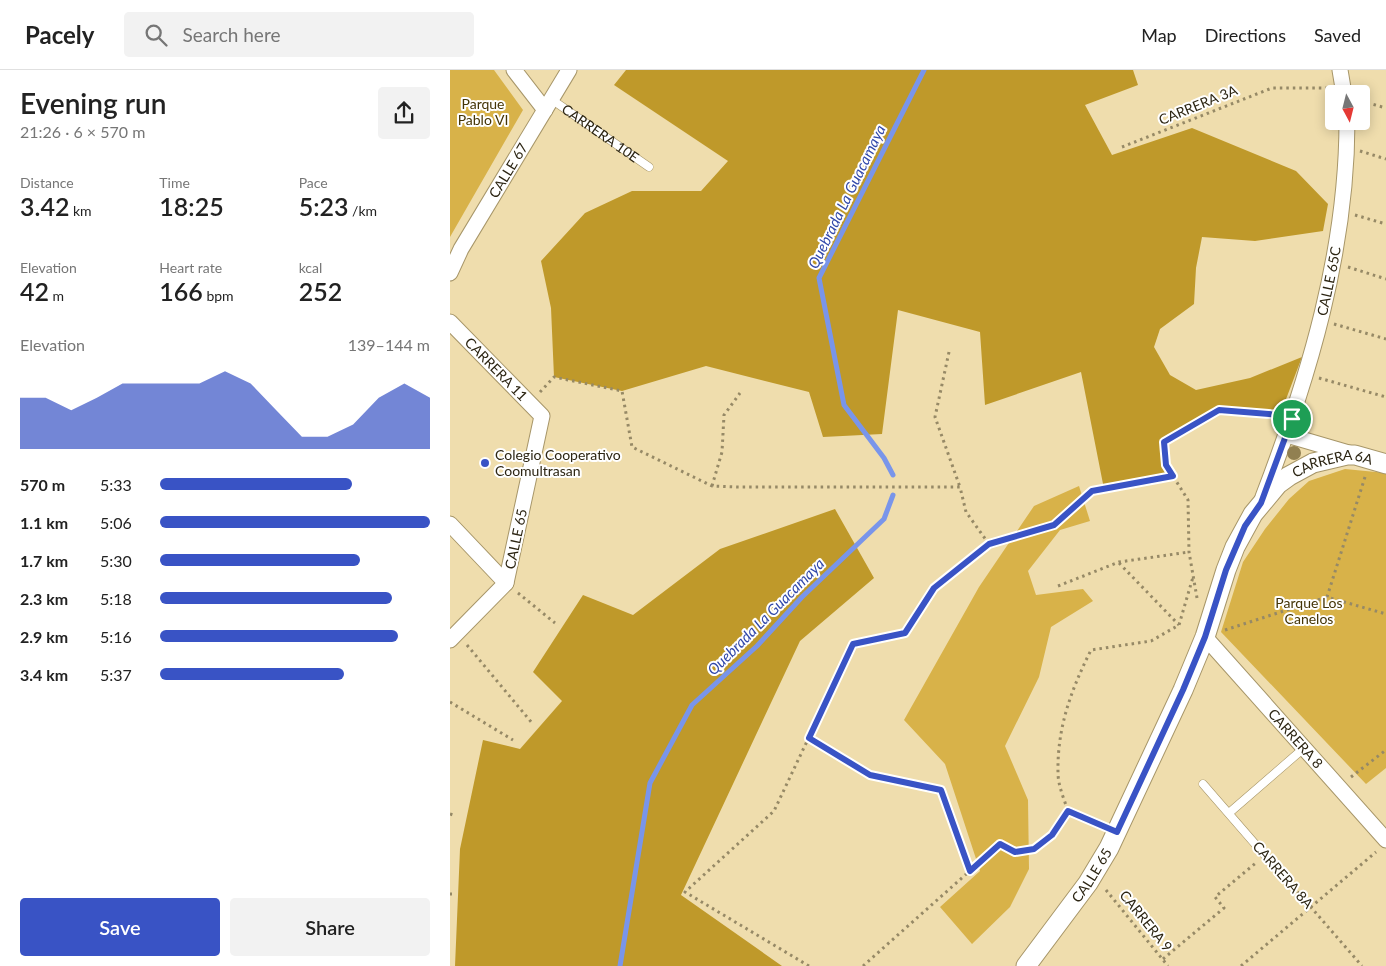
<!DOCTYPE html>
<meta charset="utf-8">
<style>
body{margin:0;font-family:Lato,sans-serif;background:#f2f2f2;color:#222;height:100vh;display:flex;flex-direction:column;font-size:19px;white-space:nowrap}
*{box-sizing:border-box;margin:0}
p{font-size:16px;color:#767676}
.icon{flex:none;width:28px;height:28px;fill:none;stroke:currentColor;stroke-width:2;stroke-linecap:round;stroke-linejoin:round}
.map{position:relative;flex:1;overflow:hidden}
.side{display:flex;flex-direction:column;background:#fff;width:450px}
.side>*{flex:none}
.needle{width:32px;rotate:173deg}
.fabs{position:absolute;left:875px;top:15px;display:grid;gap:10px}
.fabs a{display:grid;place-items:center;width:45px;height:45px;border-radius:5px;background:#fff;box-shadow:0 2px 12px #0003;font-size:25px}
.pin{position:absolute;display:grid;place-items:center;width:42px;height:42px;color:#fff;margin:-21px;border:2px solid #fff;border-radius:50%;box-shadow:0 1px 5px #0007}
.round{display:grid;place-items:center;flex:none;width:52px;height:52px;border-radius:5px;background:#f2f2f2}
.overview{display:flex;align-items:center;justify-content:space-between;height:85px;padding:0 20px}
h1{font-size:28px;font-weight:600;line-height:38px}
.metrics{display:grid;grid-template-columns:repeat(3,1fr);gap:8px;height:85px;padding:5px 20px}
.metrics div{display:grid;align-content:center}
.metrics b{font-size:25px;font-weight:600}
.metrics small{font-size:14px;font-weight:400}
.metrics p{font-size:14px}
.chart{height:140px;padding:10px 20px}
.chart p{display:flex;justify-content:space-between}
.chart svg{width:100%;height:90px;margin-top:5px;fill:#3953c5;opacity:.7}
.primary-button{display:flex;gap:10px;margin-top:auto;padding:10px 20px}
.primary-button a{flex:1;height:58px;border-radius:5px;background:#3953c5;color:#fff;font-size:20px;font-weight:600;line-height:58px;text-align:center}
.primary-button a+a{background:#f2f2f2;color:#222}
ul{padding:0 20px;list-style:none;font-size:16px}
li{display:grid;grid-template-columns:80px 60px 1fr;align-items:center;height:38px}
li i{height:12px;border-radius:6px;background:#3953c5}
header{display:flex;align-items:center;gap:30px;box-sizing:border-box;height:70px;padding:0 25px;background:#fff;border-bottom:1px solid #e0e0e0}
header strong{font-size:24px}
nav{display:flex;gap:28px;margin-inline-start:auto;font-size:18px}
.search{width:350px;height:45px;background:#f2f2f2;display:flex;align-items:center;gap:12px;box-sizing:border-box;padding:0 18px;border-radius:5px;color:#767676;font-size:19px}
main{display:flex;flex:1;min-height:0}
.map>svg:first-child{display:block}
.green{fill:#d8b249}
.forest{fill:#bf992a}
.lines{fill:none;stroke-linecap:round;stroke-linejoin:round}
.stream{stroke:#7995ea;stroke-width:5}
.service-casing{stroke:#a79669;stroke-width:9}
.minor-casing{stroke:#a79669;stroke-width:17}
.tertiary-casing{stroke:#a79669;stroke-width:21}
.path{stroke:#968966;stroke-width:3;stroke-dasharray:2.5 4;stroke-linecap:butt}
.service{stroke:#fff;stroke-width:8}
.minor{stroke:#fff;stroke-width:15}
.tertiary{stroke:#fff;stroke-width:19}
.tree{fill:#918051}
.route-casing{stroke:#fff;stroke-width:10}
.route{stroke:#3953c5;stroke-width:6}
.poi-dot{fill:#3953c5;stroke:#fff;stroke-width:2}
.labels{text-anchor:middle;stroke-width:4;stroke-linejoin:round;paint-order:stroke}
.park-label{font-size:14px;fill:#443406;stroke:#fff}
.street-label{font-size:14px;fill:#2c2513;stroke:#fff}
.poi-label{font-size:14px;fill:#2c2513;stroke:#fff;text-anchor:start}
.water-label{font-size:15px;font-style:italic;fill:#3148aa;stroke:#fff}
</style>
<header>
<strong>Pacely</strong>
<div class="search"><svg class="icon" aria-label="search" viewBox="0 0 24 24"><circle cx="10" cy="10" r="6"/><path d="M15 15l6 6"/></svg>Search here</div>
<nav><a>Map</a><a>Directions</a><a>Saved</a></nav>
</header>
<main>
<section class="side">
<div class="overview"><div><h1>Evening run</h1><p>21:26 · 6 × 570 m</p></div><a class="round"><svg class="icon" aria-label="share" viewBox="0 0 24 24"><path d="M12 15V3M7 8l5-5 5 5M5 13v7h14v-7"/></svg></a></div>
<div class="metrics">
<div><p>Distance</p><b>3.42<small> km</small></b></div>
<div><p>Time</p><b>18:25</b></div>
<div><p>Pace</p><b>5:23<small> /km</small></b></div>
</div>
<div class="metrics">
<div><p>Elevation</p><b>42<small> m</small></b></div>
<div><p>Heart rate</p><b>166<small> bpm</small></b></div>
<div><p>kcal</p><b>252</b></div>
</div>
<div class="chart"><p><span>Elevation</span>139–144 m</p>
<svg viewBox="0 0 160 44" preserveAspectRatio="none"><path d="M0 44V19L10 19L20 25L30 19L40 12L50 12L60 12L70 12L80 6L90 12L100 25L110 38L120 38L130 32L140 19L150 12L160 19V44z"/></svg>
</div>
<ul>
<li><b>570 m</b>5:33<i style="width:71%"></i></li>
<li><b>1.1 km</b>5:06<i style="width:100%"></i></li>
<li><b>1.7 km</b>5:30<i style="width:74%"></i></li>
<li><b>2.3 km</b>5:18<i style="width:86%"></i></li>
<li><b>2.9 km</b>5:16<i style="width:88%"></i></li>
<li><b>3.4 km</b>5:37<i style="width:68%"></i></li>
</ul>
<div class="primary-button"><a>Save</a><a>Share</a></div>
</section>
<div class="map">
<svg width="936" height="896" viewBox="0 0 936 896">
<rect width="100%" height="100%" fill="#efddad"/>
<!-- green -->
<path class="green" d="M 0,0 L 44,0 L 73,40 L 0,167 Z
M 895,399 L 936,403 L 936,698 L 916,714 L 771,562 L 793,492 L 815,459 L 839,429 L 859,411 Z
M 629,416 L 640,451 L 610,460 L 578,501 L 586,525 L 633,519 L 643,531 L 601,557 L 589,607 L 555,676 L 578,730 L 579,799 L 560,837 L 522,874 L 490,837 L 530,801 L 495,694 L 454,650 L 529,517 L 584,436 Z"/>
<!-- forest -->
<path class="forest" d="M 176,0 L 683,0 L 688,15 L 635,35 L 662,85 L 742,58 L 846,101 L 878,134 L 873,161 L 805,171 L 752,167 L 746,198 L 744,234 L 710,259 L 704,277 L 720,305 L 746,320 L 800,308 L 852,287 L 830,345 L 769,340 L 715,372 L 716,395 L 723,405 L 654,419 L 631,302 L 535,335 L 530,262 L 448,240 L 432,364 L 373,367 L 359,322 L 256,296 L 172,321 L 104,307 L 101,238 L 91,191 L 135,143 L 182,121 L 251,121 L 278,91 L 164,15 Z
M 385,439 L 424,508 L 350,571 L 231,825 L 332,896 L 5,896 L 10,779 L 33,670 L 70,679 L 112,631 L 83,602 L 133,525 L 183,545 L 270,479 Z"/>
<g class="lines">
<!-- stream -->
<path class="stream" d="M 443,405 L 434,388 L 394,335 L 369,208 L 474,0
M 170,896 L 200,713 L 242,635 L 307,576 L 352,527 L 434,449 L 443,425"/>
<!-- service casing -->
<g class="service-casing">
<g id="service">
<path id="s1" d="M 101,29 L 199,97"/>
<path d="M 753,714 L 832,805"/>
<path d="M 779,743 L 854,678"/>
</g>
</g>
<!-- minor casing -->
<g class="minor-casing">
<g id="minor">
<path d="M 64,0 L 95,40"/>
<path d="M 890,0 L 894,24"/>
<path id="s2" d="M 0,203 L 11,179 L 119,0"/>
<path id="s3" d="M 0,252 L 92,346 L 56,513 L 0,570"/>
<path d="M 837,365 L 902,384"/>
<path id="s4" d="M 813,427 C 859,307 897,181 897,51"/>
<path d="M 0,454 L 56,513"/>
<path id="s5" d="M 755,567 L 936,770"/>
</g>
</g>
<!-- tertiary casing -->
<g class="tertiary-casing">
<g id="tertiary">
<path id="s6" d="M 576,896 L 638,813 L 659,778 L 733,620 L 755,567 L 776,500 L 785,477 L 803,444 L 828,414 L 839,406 L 863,393 L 897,385 L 905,385 L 936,394"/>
</g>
</g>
<!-- path -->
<path class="path" d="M 911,31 L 936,38
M 672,77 L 822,18 L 878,18
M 910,81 L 936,89
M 905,145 L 936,154
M 898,197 L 936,209
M 884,254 L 936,269
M 499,282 L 485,347 L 510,417
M 869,308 L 936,327
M 90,322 L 104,307 L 172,321 L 182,377 L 262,416 L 288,417 L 510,417 L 516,442 L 539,474 L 604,455 L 642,421 L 723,405
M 915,407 L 877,527 L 936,544
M 262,416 L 272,382 L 274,345 L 290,323
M 669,493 L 729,555
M 608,516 L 669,492 L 739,482
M 68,523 L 105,553
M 747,528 L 739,482 L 738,430 L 716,395 L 715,372 L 769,340 L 827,345
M 775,560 L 877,527
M 17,575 L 82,653
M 0,632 L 63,670
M 359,668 L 420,705 L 491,720 L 520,801
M 901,707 L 936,680
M 618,741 L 650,755
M 0,744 L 3,745
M 839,812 L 912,896
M 656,820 L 718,896
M 0,824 L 2,824
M 713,889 L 774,838 L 765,827 L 807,792
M 359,896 L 235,822 L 324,741 L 403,574 L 455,563 L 484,518 L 539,474
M 413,896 L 550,774 L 565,783 L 583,779 L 602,765 L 618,741 C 614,729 608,715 608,703 C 607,658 621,620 641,580 L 701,571 L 729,555 L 743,507
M 791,896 L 926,782"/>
<!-- service -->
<use href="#service" class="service"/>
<!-- minor -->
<use href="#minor" class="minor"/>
<!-- tertiary -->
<use href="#tertiary" class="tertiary"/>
</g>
<!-- trees -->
<circle class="tree" cx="844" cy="383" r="7"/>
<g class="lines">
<!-- route casing -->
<g class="route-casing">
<path id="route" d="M 769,340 L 830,345 L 842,349 L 811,433 L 795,456 L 776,500 L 755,567 L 733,620 L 667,762 L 618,741 L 602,765 L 584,779 L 565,782 L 550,774 L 520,801 L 491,720 L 420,705 L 359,668 L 403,574 L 455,563 L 484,518 L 539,474 L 604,455 L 642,421 L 723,406 L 716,395 L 714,372 Z"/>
</g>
<!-- route -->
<use href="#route" class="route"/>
</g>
<!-- markers -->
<circle class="poi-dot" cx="35" cy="393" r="5"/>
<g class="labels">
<!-- park labels -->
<g class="park-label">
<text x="33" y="39">Parque<tspan x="33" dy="16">Pablo VI</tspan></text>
<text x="859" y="538">Parque Los<tspan x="859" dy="16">Canelos</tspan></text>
</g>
<!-- street labels -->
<g class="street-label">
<text transform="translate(748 35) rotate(-22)" y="5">CARRERA 3A</text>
<text dy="5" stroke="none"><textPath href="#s1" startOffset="60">CARRERA 10E</textPath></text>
<text dy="5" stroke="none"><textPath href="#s2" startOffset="118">CALLE 67</textPath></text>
<text dy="5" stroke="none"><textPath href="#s4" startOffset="226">CALLE 65C</textPath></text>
<text dy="5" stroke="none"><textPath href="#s3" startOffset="66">CARRERA 11</textPath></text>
<text dy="5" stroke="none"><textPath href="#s6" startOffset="608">CARRERA 6A</textPath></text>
<text transform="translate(66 469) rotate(-78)" y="5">CALLE 65</text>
<text dy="5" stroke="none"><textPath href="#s5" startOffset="136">CARRERA 8</textPath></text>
<text dy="5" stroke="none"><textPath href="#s6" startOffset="112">CALLE 65</textPath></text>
<text transform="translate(833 805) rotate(49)" y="5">CARRERA 8A</text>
<text transform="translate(696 851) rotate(51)" y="5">CARRERA 9</text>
</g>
<!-- poi labels -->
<g class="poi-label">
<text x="45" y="390">Colegio Cooperativo<tspan x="45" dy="16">Coomultrasan</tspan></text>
</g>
<!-- water labels -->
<g class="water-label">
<text transform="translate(397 127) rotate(-64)" y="5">Quebrada La Guacamaya</text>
<text transform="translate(316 547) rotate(-45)" y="5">Quebrada La Guacamaya</text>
</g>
</g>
</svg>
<div class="fabs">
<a><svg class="needle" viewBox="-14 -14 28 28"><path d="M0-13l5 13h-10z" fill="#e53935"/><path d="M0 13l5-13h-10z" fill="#767676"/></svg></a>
</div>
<div class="pin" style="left:842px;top:349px;background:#1e9e55"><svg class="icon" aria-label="arrive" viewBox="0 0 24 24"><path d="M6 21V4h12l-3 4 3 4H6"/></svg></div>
</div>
</main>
